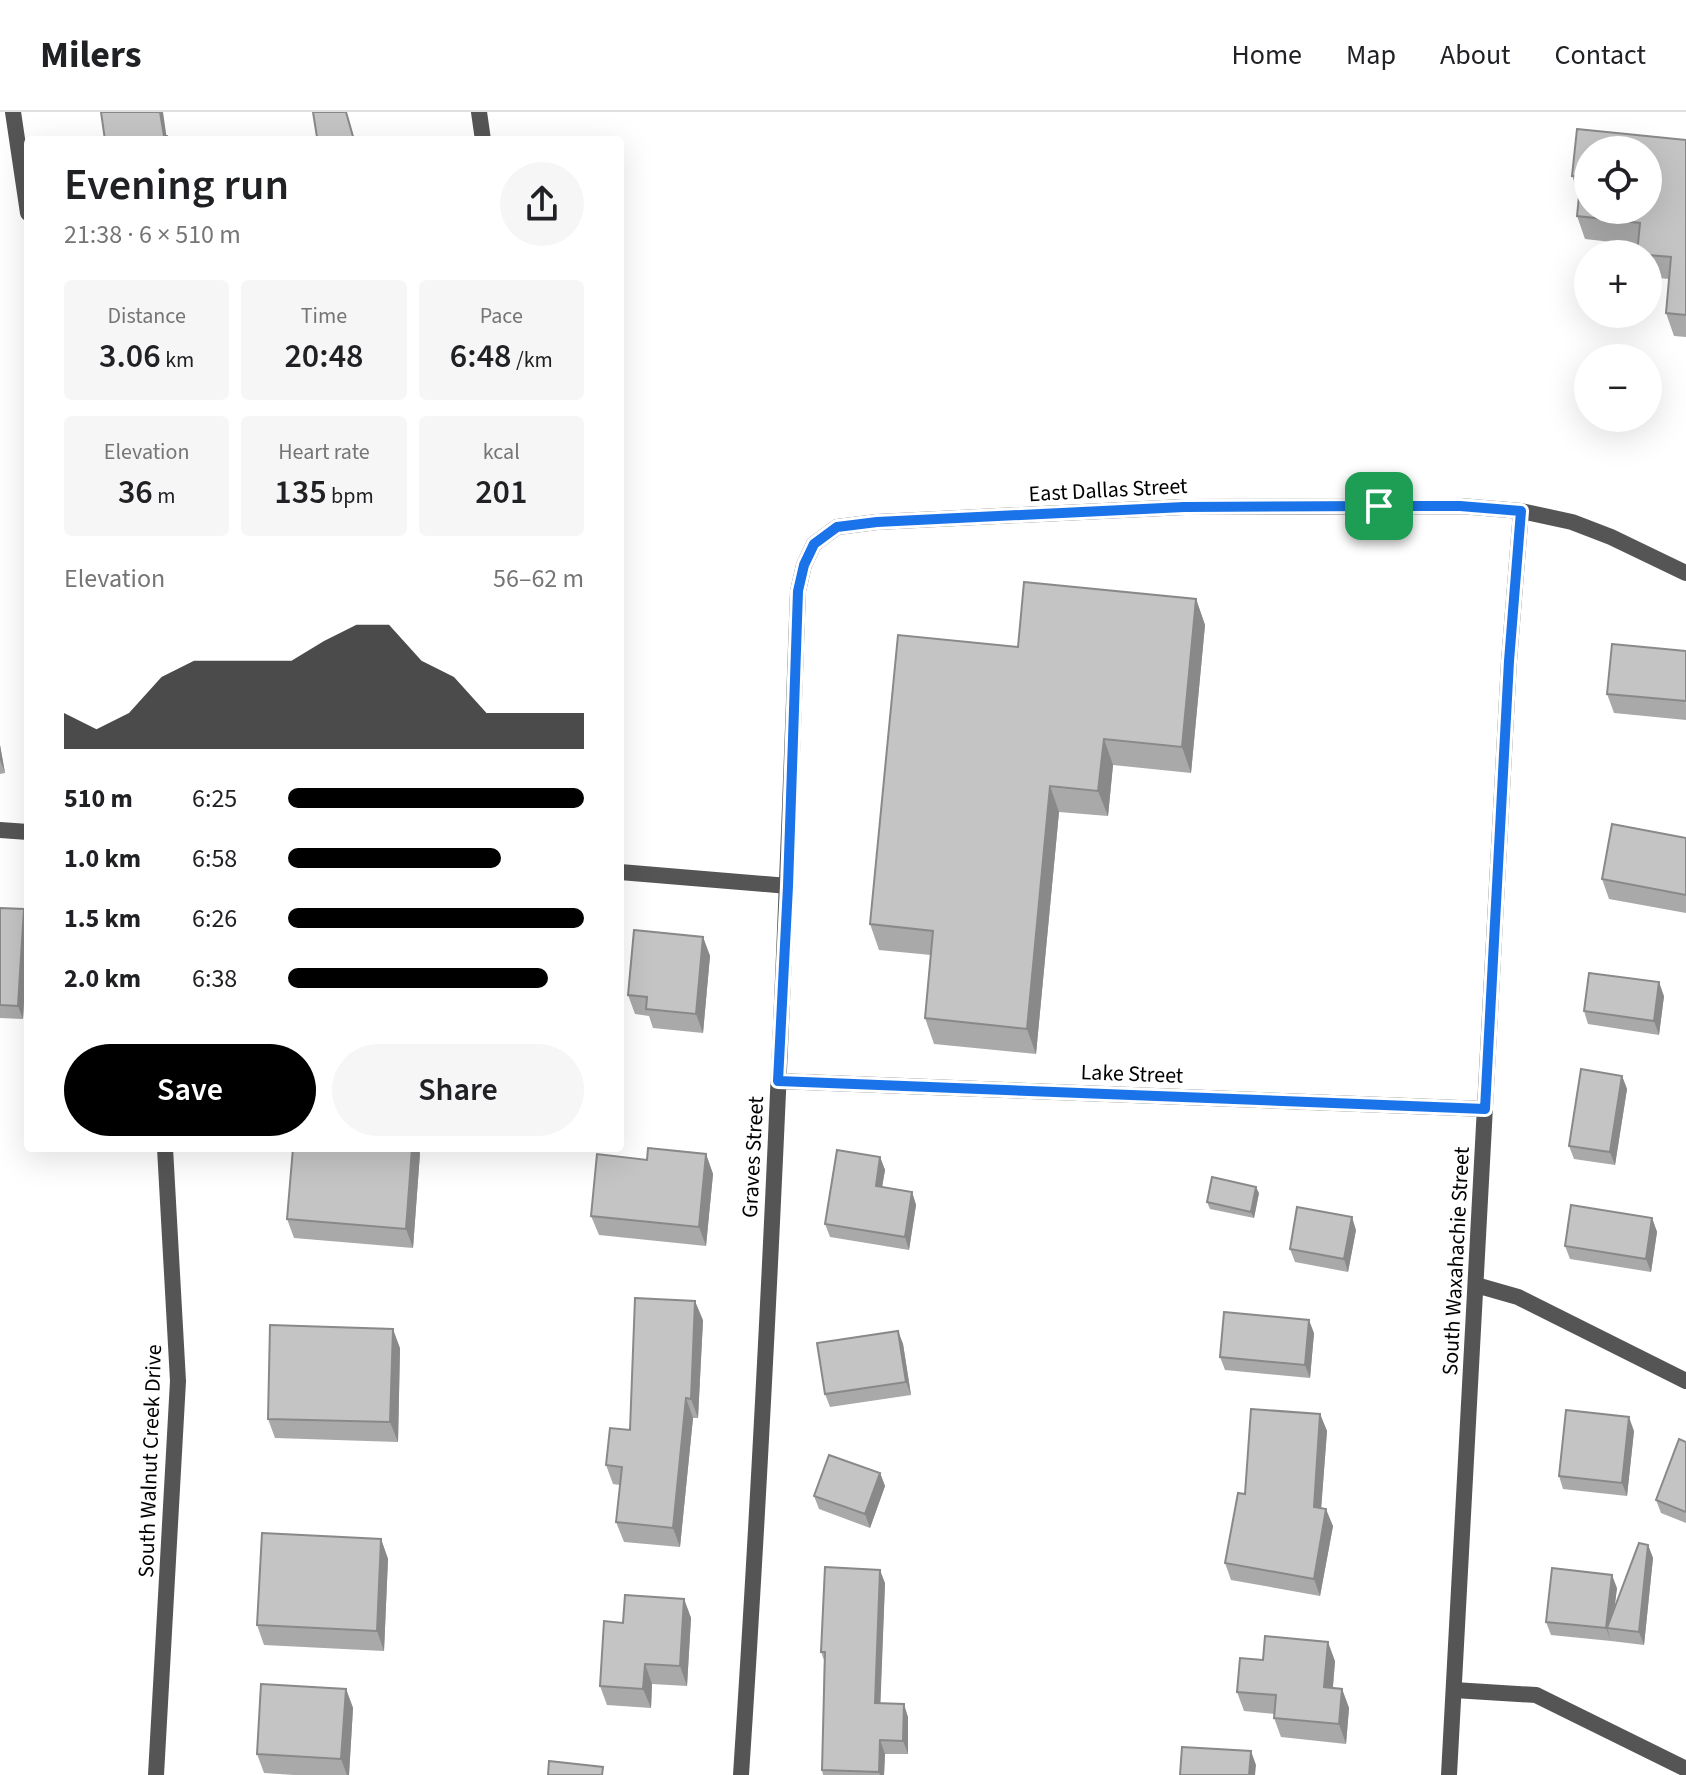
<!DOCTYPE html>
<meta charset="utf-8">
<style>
body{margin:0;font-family:"Source Sans 3",sans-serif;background:#f6f6f6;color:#202124;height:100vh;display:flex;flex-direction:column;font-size:30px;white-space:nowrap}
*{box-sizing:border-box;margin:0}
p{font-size:26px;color:#757577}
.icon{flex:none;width:44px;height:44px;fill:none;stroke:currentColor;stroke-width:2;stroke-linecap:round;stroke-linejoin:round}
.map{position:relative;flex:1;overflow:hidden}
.sheet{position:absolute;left:24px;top:24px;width:600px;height:1016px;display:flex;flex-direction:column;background:#fff;border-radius:8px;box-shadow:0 8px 32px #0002}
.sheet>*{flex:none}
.tools{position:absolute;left:1574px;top:24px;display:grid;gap:16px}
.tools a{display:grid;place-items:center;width:88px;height:88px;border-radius:50%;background:#fff;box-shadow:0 8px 32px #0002;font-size:40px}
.pin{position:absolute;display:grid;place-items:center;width:68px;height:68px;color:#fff;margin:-34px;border-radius:16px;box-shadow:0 4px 12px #0006}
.round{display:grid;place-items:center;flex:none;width:84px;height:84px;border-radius:42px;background:#f6f6f6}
.overview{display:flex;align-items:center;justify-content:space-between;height:136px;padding:0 40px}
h1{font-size:44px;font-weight:600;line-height:60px}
.stats{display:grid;grid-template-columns:repeat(3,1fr);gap:12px;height:136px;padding:8px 40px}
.stats div{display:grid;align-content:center;border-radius:8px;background:#f6f6f6;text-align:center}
.stats b{font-size:34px;font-weight:600}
.stats small{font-size:22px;font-weight:400}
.stats p{font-size:22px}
.chart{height:224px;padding:16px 40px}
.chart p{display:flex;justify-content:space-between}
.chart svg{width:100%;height:144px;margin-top:8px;fill:#000;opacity:.7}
.cta{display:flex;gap:16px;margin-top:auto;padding:16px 40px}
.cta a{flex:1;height:92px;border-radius:48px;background:#000;color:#fff;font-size:32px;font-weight:600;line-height:92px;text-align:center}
.cta a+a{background:#f6f6f6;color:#202124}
ul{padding:0 40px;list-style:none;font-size:26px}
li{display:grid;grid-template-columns:128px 96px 1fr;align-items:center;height:60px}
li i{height:20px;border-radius:10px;background:#000}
header{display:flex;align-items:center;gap:48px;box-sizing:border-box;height:112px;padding:0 40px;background:#fff;border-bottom:2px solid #e0e0e0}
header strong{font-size:38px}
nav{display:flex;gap:44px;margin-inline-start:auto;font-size:28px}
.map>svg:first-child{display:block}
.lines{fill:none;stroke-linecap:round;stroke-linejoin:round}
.minor{stroke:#555;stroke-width:16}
.tertiary{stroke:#555;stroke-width:16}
.wall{fill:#a9a9a9}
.shaded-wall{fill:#898989}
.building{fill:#c4c4c4;stroke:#898989;stroke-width:2;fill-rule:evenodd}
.route-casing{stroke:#fff;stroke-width:16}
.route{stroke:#1a73e8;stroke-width:10}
.labels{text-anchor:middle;stroke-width:8;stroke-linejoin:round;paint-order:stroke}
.street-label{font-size:22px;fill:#000;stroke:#fff}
</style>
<header>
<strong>Milers</strong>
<nav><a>Home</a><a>Map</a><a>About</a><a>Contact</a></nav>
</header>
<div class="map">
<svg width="1686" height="1663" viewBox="0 0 1686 1663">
<rect width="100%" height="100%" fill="#fff"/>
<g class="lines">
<!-- minor -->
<path class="minor" d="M 479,0 L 483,28
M 0,718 L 28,720
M 620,760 L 788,774
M 778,969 L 1485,997
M 1476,1173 L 1518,1185 L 1686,1269
M 1454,1578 L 1536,1583 L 1686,1657
M 741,1663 C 767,1269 784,874 798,479 L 804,453 L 814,432 L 837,415 L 877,410 L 1184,395 L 1460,394 L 1521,399 L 1572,410 L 1611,425 L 1686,461
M 1449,1663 L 1509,549 L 1521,399"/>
<!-- tertiary -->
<path class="tertiary" d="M 13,0 L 28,101
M 156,1663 L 178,1269 L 165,1036"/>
</g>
<!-- wall -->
<path class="wall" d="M 1686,28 L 1686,225 L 1674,224 L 1666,201 L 1669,167 L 1648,165 L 1648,142 L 1638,133 L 1585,127 L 1577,104 L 1579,82 L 1572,64 Z
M 1196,487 L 1205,513 L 1191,661 L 1113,653 L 1108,704 L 1059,700 L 1036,942 L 934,932 L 925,906 L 931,843 L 879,838 L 870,812 Z
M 1686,539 L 1686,608 L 1614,601 L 1607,582 Z
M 0,633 L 5,661 L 0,662 Z
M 1686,726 L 1686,801 L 1609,787 L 1602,767 Z
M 0,796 L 24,797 L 28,808 L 23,907 L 0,906 Z
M 703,825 L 710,844 L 703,921 L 653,916 L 649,904 L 635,902 L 628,883 Z
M 1664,884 L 1659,923 L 1588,912 L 1584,899 Z
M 1622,964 L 1627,977 L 1615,1053 L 1574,1047 L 1569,1034 Z
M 420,1041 L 413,1136 L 294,1126 L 287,1107 Z
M 706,1042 L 713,1062 L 706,1134 L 599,1123 L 591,1104 L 647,1048 Z
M 880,1045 L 885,1058 L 882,1075 L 912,1080 L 916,1093 L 909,1138 L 830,1125 L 825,1112 Z
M 1259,1081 L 1254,1106 L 1210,1097 L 1207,1090 Z
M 1652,1106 L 1657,1120 L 1651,1160 L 1570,1147 L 1565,1134 Z
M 1356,1118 L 1348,1160 L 1295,1150 L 1290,1137 Z
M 703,1208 L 698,1306 L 693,1306 L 680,1435 L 624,1430 L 616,1410 L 620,1373 L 613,1372 L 606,1353 Z
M 898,1219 L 903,1232 L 911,1283 L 830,1295 L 825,1282 Z
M 1314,1221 L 1310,1266 L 1225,1258 L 1220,1245 Z
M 400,1236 L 398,1330 L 275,1326 L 268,1307 Z
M 1320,1302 L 1327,1319 L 1321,1396 L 1333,1414 L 1320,1484 L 1231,1468 L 1225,1451 L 1245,1382 Z
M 1634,1319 L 1627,1384 L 1563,1377 L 1559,1364 Z
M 1686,1330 L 1686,1411 L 1661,1401 L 1656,1388 Z
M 880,1361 L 885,1374 L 870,1416 L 819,1397 L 814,1384 Z
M 381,1427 L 388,1447 L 384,1539 L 264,1533 L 257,1513 Z
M 1648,1433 L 1653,1446 L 1644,1533 L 1611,1529 L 1611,1527 L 1611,1529 L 1551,1523 L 1546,1510 L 1617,1476 L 1614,1497 Z
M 885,1471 L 880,1591 L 908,1605 L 908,1642 L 885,1642 L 884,1663 L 823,1663 L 822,1658 L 824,1548 L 821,1540 Z
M 684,1487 L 691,1506 L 687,1574 L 652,1572 L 651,1596 L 607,1593 L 600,1574 L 623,1511 Z
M 1263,1548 L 1335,1549 L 1333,1576 L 1342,1577 L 1349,1596 L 1346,1632 L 1281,1625 L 1274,1606 L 1275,1602 L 1244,1599 L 1237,1580 Z
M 346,1577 L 353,1596 L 349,1663 L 294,1663 L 264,1661 L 257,1642 Z"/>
<!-- shaded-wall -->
<path class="shaded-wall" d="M 160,0 L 163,0 L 167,28 L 164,24 Z
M 1196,487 L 1205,513 L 1191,661 L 1182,635 Z
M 1104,627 L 1113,653 L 1108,704 L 1098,679 Z
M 0,633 L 5,661 L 0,648 Z
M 1050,674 L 1059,700 L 1036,942 L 1027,917 Z
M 24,797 L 28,808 L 28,822 L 23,907 L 18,894 Z
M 703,825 L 710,844 L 703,921 L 696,902 Z
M 1659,870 L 1664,884 L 1659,923 L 1654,909 Z
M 1622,964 L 1627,977 L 1615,1053 L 1610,1040 Z
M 412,1036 L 418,1036 L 420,1041 L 413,1136 L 406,1117 Z
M 706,1042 L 713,1062 L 706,1134 L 699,1115 Z
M 880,1045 L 885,1058 L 880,1087 L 876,1074 Z
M 1256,1075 L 1259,1081 L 1254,1106 L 1251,1100 Z
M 912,1080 L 916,1093 L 909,1138 L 905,1125 Z
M 1352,1105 L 1356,1118 L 1348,1160 L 1344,1147 Z
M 1652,1106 L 1657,1120 L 1651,1160 L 1646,1147 Z
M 695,1189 L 703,1208 L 698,1306 L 691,1287 Z
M 1309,1208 L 1314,1221 L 1310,1266 L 1305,1253 Z
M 393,1217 L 400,1236 L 398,1330 L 390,1310 Z
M 898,1219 L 903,1232 L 911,1283 L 906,1270 Z
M 686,1286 L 693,1306 L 680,1435 L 673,1416 Z
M 1320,1302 L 1327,1319 L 1320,1412 L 1314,1395 Z
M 1629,1305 L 1634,1319 L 1627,1384 L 1622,1371 Z
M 880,1361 L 885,1374 L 870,1416 L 865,1402 Z
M 1326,1397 L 1333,1414 L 1320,1484 L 1314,1467 Z
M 381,1427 L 388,1447 L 384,1539 L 377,1519 Z
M 1648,1433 L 1653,1446 L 1644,1533 L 1639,1520 Z
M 880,1458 L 885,1471 L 880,1604 L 875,1591 Z
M 1612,1463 L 1617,1476 L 1612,1517 L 1607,1516 L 1611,1529 L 1606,1516 Z
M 684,1487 L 691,1506 L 687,1574 L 680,1554 Z
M 1328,1530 L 1335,1549 L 1331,1595 L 1324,1575 Z
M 645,1552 L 652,1572 L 651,1596 L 643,1577 Z
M 346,1577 L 353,1596 L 349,1663 L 347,1663 L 341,1647 Z
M 1342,1577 L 1349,1596 L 1346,1632 L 1339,1612 Z
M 904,1592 L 908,1605 L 908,1642 L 903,1629 Z
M 880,1628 L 885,1642 L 884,1663 L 880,1663 L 879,1660 Z
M 1251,1639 L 1256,1653 L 1255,1663 L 1249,1663 Z"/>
<!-- building -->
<path class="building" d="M 101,0 L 160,0 L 164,24 L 167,24 L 168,28 L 105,28 Z
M 313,0 L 346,0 L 354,28 L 307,28 L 317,25 Z
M 1577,17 L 1686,28 L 1686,203 L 1666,201 L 1671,145 L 1637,142 L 1640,111 L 1577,104 L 1581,64 L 1572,64 ZM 1588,38 L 1648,38 L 1648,98 L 1588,98 Z
M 1024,470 L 1196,487 L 1182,635 L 1104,627 L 1098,679 L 1050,674 L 1027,917 L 925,906 L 933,819 L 870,812 L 898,523 L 1018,535 Z
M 1612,532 L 1686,539 L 1686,589 L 1607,582 Z
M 1612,712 L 1686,726 L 1686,783 L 1602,767 Z
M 0,796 L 24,797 L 18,894 L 0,893 Z
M 634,818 L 703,825 L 696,902 L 646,897 L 647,885 L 628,883 Z
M 1589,861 L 1659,870 L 1654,909 L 1584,899 Z
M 1581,957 L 1622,964 L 1610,1040 L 1569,1034 Z
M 293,1036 L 412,1036 L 406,1117 L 287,1107 Z
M 648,1036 L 706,1042 L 699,1115 L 591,1104 L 597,1042 L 647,1048 Z
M 837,1038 L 880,1045 L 876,1074 L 912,1080 L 905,1125 L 825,1112 Z
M 1212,1065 L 1256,1075 L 1251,1100 L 1207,1090 Z
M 1571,1093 L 1652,1106 L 1646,1147 L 1565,1134 Z
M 1297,1095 L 1352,1105 L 1344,1147 L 1290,1137 Z
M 635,1186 L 695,1189 L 691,1287 L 686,1286 L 673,1416 L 616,1410 L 622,1355 L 606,1353 L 610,1316 L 630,1318 Z
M 1224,1200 L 1309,1208 L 1305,1253 L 1220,1245 Z
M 270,1213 L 393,1217 L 390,1310 L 268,1307 Z
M 898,1219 L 906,1270 L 825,1282 L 817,1231 Z
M 1251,1297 L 1320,1302 L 1314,1395 L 1326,1397 L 1314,1467 L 1225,1451 L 1238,1381 L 1245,1382 Z
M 1566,1298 L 1629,1305 L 1622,1371 L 1559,1364 Z
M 1679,1327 L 1686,1330 L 1686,1400 L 1656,1388 Z
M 829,1343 L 880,1361 L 865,1402 L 814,1384 Z
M 262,1421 L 381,1427 L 377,1519 L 257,1513 Z
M 1639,1431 L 1648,1433 L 1639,1520 L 1607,1516 Z
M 825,1455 L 880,1458 L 875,1591 L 904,1592 L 903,1629 L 880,1628 L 879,1660 L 822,1658 L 825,1540 L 821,1540 Z
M 1552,1456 L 1612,1463 L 1606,1516 L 1546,1510 Z
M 625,1483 L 684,1487 L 680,1554 L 645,1552 L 643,1577 L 600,1574 L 604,1509 L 623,1511 Z
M 1265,1524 L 1328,1530 L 1324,1575 L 1342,1577 L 1339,1612 L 1274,1606 L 1276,1583 L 1237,1580 L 1240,1546 L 1263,1548 Z
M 261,1572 L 346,1577 L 341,1647 L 257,1642 Z
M 1182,1635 L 1251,1639 L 1249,1663 L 1180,1663 Z
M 549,1649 L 603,1655 L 602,1663 L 548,1663 Z"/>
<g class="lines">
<!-- route casing -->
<g class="route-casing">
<path id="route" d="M 1379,394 L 1460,394 L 1521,399 L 1509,549 L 1485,997 L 778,969 L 788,774 L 798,479 L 804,453 L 814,432 L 837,415 L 877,410 L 1184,395 Z"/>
</g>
<!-- route -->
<use href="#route" class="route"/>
</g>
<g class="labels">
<!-- street labels -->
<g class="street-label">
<text transform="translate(1108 377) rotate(-3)" y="8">East Dallas Street</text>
<text transform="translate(1132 961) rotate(2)" y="8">Lake Street</text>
<text transform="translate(752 1045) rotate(-87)" y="8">Graves Street</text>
<text transform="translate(1455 1149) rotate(-87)" y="8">South Waxahachie Street</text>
<text transform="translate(149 1349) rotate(-88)" y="8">South Walnut Creek Drive</text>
</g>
</g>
</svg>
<div class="tools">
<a><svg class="icon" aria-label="locate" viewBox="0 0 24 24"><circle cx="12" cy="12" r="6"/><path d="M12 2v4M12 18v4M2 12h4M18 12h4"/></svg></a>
<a>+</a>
<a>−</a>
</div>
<div class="pin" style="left:1379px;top:394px;background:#1e9e55"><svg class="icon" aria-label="arrive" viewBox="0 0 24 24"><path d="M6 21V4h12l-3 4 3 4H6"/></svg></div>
<section class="sheet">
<div class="overview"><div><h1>Evening run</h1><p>21:38 · 6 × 510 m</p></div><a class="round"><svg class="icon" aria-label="share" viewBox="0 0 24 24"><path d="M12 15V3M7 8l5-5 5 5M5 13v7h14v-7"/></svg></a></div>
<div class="stats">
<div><p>Distance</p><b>3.06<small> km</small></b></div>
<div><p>Time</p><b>20:48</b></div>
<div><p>Pace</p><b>6:48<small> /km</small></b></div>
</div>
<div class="stats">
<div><p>Elevation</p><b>36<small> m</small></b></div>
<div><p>Heart rate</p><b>135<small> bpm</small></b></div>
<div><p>kcal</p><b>201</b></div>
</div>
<div class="chart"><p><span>Elevation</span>56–62 m</p>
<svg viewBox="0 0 160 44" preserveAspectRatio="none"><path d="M0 44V33L10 38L20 33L30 22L40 17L50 17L60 17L70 17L80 11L90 6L100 6L110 17L120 22L130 33L140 33L150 33L160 33V44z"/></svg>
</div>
<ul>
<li><b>510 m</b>6:25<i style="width:100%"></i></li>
<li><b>1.0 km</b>6:58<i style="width:72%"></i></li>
<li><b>1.5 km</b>6:26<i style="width:100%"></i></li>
<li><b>2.0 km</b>6:38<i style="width:88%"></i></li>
</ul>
<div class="cta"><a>Save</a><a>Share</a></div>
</section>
</div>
